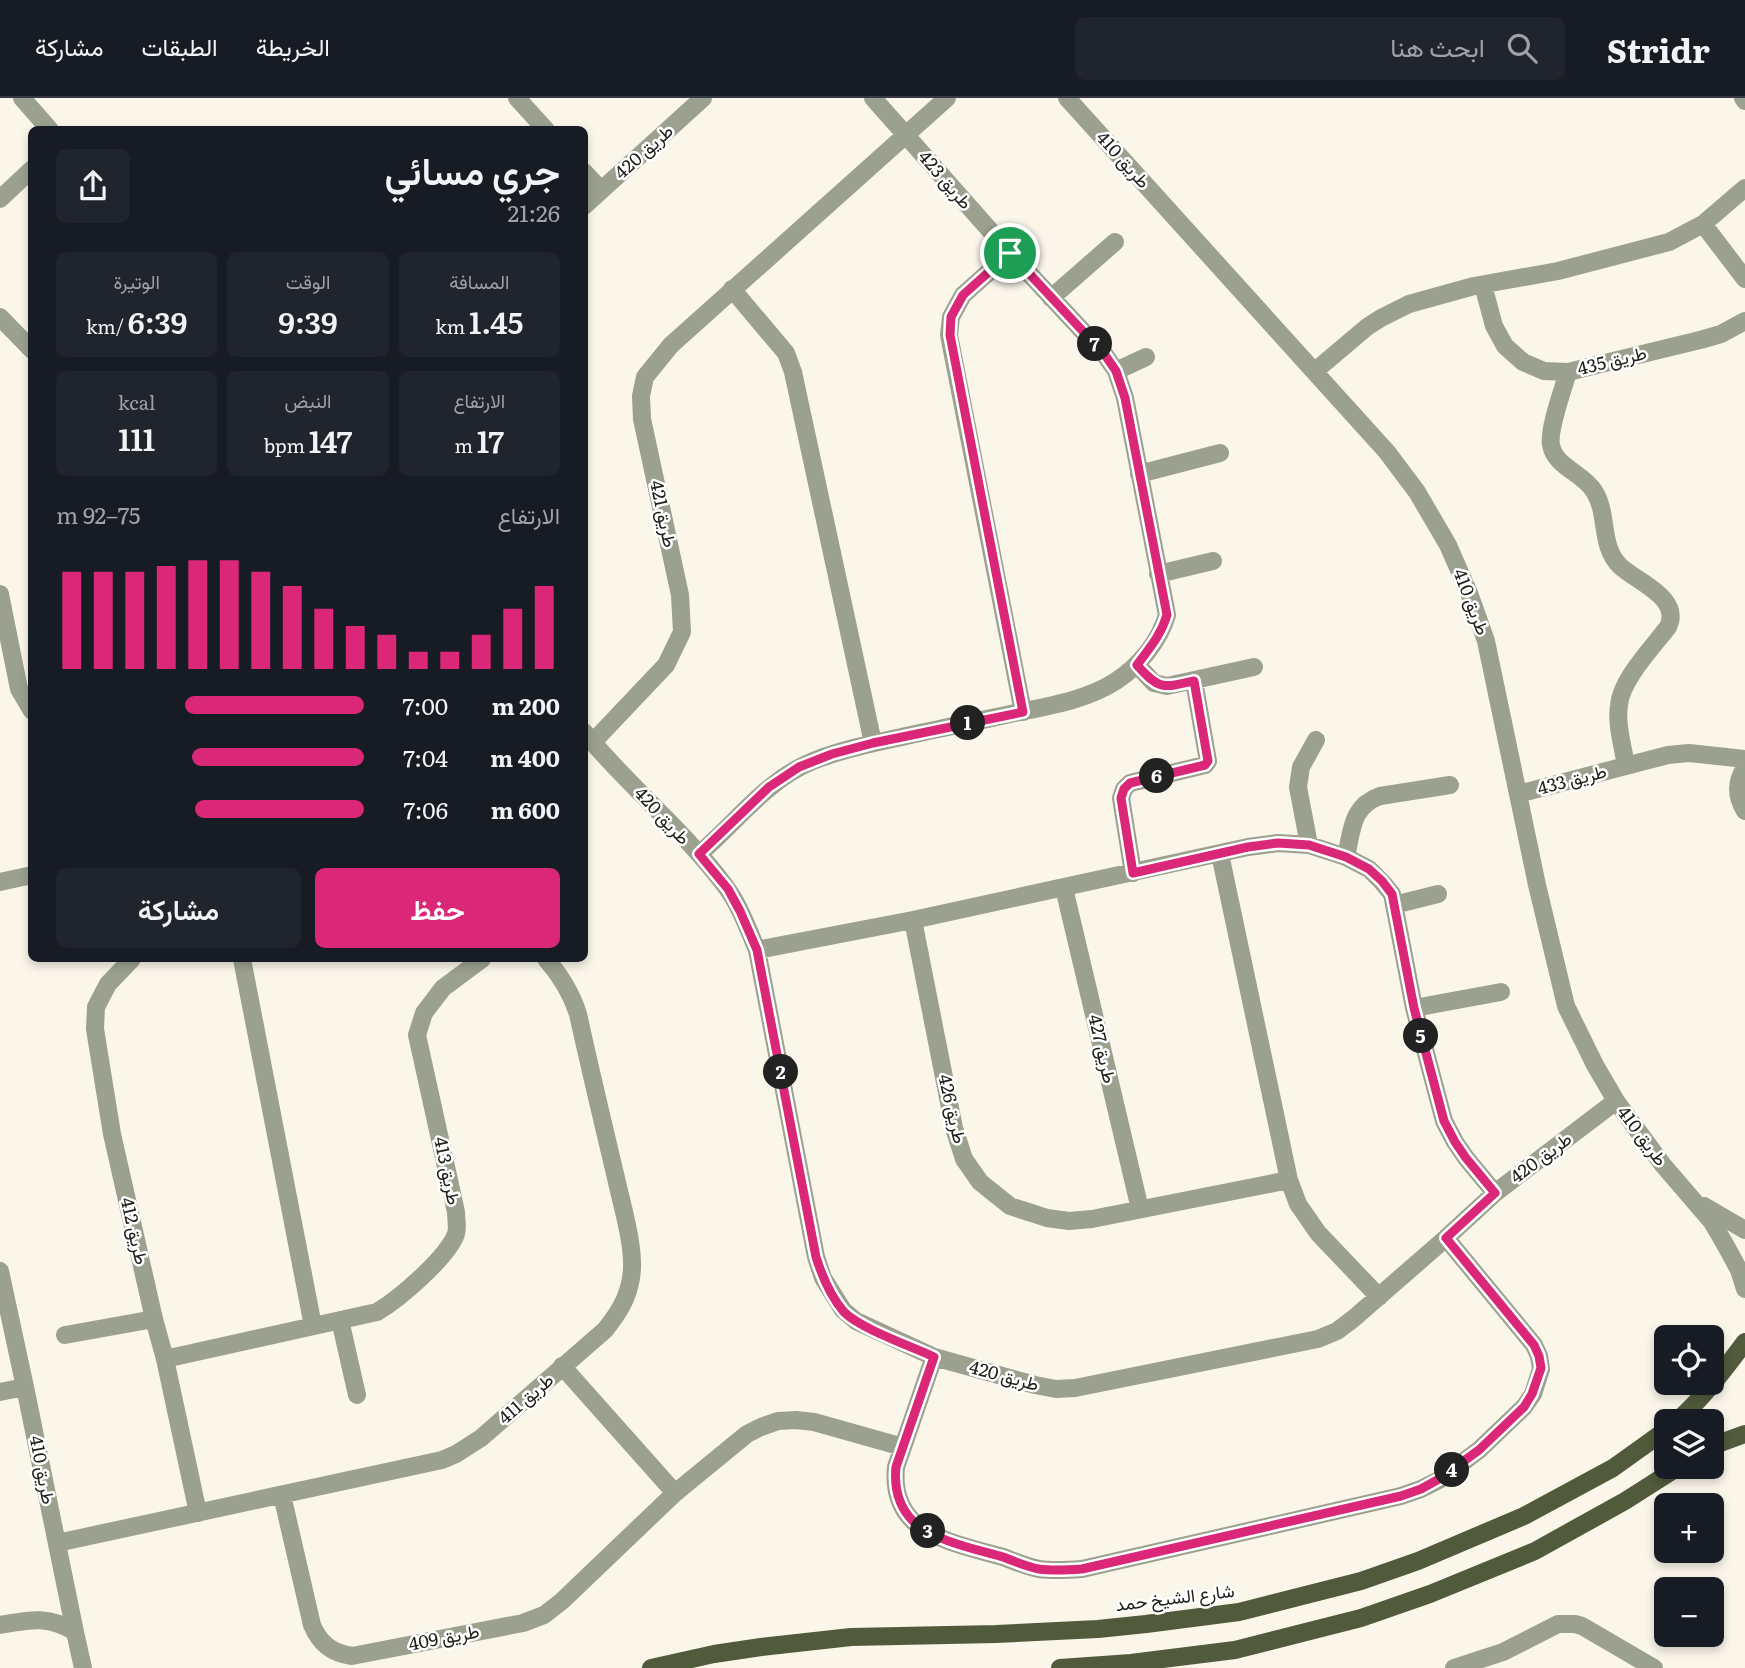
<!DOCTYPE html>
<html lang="ar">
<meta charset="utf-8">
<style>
body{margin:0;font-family:Literata,Vazirmatn,serif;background:#20242c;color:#f1f3f6;direction:rtl;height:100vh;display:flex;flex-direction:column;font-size:26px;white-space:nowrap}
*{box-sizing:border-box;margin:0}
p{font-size:23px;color:#9ea1a6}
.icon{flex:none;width:38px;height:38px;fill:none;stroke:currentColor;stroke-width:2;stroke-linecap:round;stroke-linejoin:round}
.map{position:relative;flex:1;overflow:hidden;direction:ltr}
.side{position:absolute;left:28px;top:28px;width:560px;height:836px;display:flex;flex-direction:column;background:#171b24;border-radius:10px;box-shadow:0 4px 10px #0003;direction:rtl}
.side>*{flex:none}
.controls{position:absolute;left:1654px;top:1227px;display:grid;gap:14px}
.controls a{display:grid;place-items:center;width:70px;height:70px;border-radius:10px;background:#171b24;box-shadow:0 4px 10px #0003;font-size:35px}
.pin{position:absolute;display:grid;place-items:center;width:60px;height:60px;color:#fff;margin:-30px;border:4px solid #fff;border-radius:50%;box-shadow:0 2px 7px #0007}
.km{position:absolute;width:35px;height:35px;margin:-18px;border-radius:50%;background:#222;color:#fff;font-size:19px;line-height:35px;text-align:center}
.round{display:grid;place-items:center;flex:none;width:74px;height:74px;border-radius:10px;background:#20242c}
.overview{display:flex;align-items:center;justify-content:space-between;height:119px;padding:0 28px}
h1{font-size:38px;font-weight:600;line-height:52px}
.metrics{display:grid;grid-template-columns:repeat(3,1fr);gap:10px;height:119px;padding:7px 28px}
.metrics div{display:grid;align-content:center;border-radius:10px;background:#20242c;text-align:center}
.metrics b{font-size:30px;font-weight:600}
.metrics small{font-size:19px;font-weight:400}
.metrics p{font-size:19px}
.chart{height:196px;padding:14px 28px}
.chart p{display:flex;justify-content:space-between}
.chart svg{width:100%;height:126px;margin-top:7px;stroke:#db2777;stroke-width:6}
.primary-button{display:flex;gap:14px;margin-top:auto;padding:14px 28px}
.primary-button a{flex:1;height:80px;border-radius:10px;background:#db2777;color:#fff;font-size:28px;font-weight:600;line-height:80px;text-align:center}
.primary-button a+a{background:#20242c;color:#f1f3f6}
ul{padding:0 28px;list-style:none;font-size:23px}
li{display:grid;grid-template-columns:112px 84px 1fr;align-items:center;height:52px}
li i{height:18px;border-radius:9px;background:#db2777}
header{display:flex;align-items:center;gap:42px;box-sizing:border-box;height:98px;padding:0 35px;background:#171b24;border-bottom:2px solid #363941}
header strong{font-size:33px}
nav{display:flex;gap:38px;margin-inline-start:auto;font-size:24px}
.search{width:490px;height:63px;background:#20242c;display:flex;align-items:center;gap:18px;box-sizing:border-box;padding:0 24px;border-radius:10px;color:#9ea1a6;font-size:26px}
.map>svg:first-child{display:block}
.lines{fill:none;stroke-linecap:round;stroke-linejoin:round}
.minor{stroke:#9ba08f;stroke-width:18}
.major{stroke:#525a3c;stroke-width:18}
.route-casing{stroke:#fff;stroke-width:14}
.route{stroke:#db2777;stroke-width:9}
.labels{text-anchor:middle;stroke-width:5;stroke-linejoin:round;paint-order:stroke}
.street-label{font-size:18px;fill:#22211c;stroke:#fff}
</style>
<header>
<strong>Stridr</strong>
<div class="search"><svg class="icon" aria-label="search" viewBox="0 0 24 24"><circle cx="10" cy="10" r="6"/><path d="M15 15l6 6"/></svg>ابحث هنا</div>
<nav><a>الخريطة</a><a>الطبقات</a><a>مشاركة</a></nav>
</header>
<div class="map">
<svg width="1745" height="1570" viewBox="0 0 1745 1570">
<rect width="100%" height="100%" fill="#fbf6ea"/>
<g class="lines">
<!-- minor -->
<path class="minor" d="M 22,0 L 50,32
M 517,0 L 546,32
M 1067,0 L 1387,354 L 1417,394 L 1448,447 L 1469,495 L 1486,543 L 1537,787 L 1566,908 L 1595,967 L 1616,1003 L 1663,1067 L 1712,1124 L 1726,1148 L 1739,1172 L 1745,1191
M 1743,0 L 1745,3
M 584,74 L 601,92
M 0,101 L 32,71
M 584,108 L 703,0
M 1703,126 L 1745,181
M 1010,155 L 963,197 L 951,219 L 949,237 L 1023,614
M 1483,187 L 1494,228 L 1505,248 L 1523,264 L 1544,273 L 1568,274 L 1700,242 L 1721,236 L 1745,223
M 732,191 L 786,255 L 793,274 L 873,645
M 1051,200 L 1115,144
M 0,219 L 32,252
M 1116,273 L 1146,259
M 1315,273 L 1367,229 L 1381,220 L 1409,206 L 1474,188 L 1558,173 L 1669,144 L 1703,126 L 1745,90
M 1568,274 C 1563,291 1548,332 1551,347 C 1555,369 1583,375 1594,393 C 1609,416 1599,447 1620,468 C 1637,484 1682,500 1668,529 C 1652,550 1621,582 1619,607 C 1616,627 1623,648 1626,668
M 1139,376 L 1220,355
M 1158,476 L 1213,463
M 0,496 L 19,591 L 32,613
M 1137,567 L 1154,585 L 1167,588 L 1254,569
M 584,634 C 628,688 685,733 726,789 C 740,808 748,831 757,852 L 816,1159 L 823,1180 L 843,1212 L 856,1223 L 934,1259 L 1035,1287 L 1056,1291 L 1075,1290 L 1318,1241 L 1337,1233 L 1353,1221 L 1446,1140 L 1495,1095 L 1616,1003
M 593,644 L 666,567 L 682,534 L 680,497 L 642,321 L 641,298 L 645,279 L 671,247 L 947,0
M 1745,670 C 1735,685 1736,698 1745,713
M 1518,696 L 1668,657 L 1689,655 L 1745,661
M 1309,747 L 1298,689 L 1301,669 L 1316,642
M 699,756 C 737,724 766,682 813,663 C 843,651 875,645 906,638 C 942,630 979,623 1015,615 C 1049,608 1087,602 1116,583 C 1139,568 1159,544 1167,517 L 1125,300 L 1116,273 L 1105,257 L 1010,155 L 873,0
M 1220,756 L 1289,1082 L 1298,1106 L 1318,1135 L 1379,1199
M 1346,759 C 1352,733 1351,708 1380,698 L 1450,687
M 1133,775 L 1121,700 L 1124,691 L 1130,685 L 1205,667 L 1208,663 L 1194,583
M 0,784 L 32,777
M 1064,790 L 1140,1111
M 1394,807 L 1438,796
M 913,822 L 954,1030 L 964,1061 L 980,1084 L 1010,1108 L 1047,1120 L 1069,1123 L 1092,1121 L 1289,1082
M 757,852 L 913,822 L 1248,749 L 1278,745 L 1309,747 L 1346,759 L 1369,771 L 1382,784 L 1392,796 L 1414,910 L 1444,1023 L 1455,1044 L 1466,1060 L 1495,1095
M 132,861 L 108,886 L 96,909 L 95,931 L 112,1036 L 154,1221 L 165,1261 L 198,1415
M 242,861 L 313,1228
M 1414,910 L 1501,894
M 1704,1108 L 1745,1132
M 0,1173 L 25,1289 L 75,1534 L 83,1570
M 340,1222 L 357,1297
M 65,1237 L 154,1221
M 934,1259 L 896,1369 C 894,1389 898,1408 913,1423 C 934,1443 975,1451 1003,1459 C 1014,1463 1027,1469 1039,1471 C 1053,1473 1068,1472 1082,1471 L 1401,1398 L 1421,1391 L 1439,1382 L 1479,1352 L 1524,1309 L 1533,1296 L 1541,1271 L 1539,1258 L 1534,1247 L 1446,1140
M 165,1261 L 377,1214 C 399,1201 447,1160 456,1136 C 458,1130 456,1121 456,1114 L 417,937 L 424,915 L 443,890 L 482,861
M 562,1268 L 675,1395
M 0,1294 L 25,1289
M 282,1397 L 312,1527 C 320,1546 332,1555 352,1558 L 523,1525 L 544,1517 L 562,1503 L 675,1395 L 747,1336 L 761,1329 L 778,1323 L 796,1322 L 814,1324 L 903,1349
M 57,1445 L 442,1362 L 456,1356 L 481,1340 L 605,1232 C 617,1217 628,1201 631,1180 C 636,1152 622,1108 616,1080 C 603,1025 590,971 578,916 C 571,894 561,878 546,861
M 0,1527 C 29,1522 48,1517 75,1534
M 1454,1570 L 1503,1554 L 1558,1526 L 1575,1526 L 1582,1528 L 1654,1570"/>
<!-- major -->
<path class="major" d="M 1677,1323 C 1703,1300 1724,1272 1745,1244
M 1712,1348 L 1745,1336
M 651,1570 L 714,1556 L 761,1549 L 851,1539 L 996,1536 L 1098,1531 L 1146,1526 L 1239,1514 L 1361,1483 L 1418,1463 L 1524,1418 L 1613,1370 L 1666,1332
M 1060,1570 L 1131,1565 L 1235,1552 L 1361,1520 L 1430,1496 L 1535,1453 L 1625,1403 L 1680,1368"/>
</g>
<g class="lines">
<!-- route casing -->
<g class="route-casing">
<path id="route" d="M 1010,155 L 1105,257 L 1116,273 L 1125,300 L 1167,517 C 1161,537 1149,551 1137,567 C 1159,592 1163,590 1194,583 L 1208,663 L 1205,667 L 1130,685 L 1124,691 L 1121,700 L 1133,775 L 1248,749 L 1278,745 L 1309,747 L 1346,759 L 1369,771 L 1382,783 L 1392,796 L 1414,910 L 1444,1023 L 1455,1044 L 1466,1060 L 1495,1095 L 1446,1140 L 1534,1247 L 1539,1258 L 1541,1270 L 1532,1296 L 1524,1309 L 1479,1352 L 1439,1381 L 1421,1391 L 1401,1398 L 1082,1471 C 1068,1472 1053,1473 1039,1471 C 1027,1469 1014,1463 1003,1459 C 975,1451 934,1443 913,1423 C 898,1408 894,1389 896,1369 L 934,1259 C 911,1248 861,1231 844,1214 C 831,1199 822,1178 816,1159 L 757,852 L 740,813 L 728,791 L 699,756 L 769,689 L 799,669 L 832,656 L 873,645 L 1023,614 L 950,237 L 951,219 L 963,197 Z"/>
</g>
<!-- route -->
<use href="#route" class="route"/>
</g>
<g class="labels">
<!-- street labels -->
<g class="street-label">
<text transform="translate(644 54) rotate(-42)" y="6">طريق 420</text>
<text transform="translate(1123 62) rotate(48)" y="6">طريق 410</text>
<text transform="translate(945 82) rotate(49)" y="6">طريق 423</text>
<text transform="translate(1612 263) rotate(-14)" y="6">طريق 435</text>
<text transform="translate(663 416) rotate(78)" y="6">طريق 421</text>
<text transform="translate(1471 504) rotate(69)" y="6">طريق 410</text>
<text transform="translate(1572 682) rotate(-15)" y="6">طريق 433</text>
<text transform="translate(662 718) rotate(47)" y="6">طريق 420</text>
<text transform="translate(1102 951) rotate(77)" y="6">طريق 427</text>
<text transform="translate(952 1011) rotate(77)" y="6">طريق 426</text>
<text transform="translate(1642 1038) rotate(53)" y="6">طريق 410</text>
<text transform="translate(1541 1060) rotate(-37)" y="6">طريق 420</text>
<text transform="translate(447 1073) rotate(78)" y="6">طريق 413</text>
<text transform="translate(134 1133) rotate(77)" y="6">طريق 412</text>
<text transform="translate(1004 1278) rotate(15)" y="6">طريق 420</text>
<text transform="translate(526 1301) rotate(-41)" y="6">طريق 411</text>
<text transform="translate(42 1372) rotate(79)" y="6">طريق 410</text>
<text transform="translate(1175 1500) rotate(-7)" y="6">شارع الشيخ حمد</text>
<text transform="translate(444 1540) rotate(-11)" y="6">طريق 409</text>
</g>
</g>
</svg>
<div class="controls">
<a><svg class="icon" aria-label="locate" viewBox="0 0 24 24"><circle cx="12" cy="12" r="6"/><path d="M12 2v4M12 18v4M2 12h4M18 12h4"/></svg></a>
<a><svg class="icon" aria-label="layers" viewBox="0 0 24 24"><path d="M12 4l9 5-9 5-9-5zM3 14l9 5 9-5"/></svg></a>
<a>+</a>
<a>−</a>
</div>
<div class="pin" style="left:1010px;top:155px;background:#1e9e55"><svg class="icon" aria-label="arrive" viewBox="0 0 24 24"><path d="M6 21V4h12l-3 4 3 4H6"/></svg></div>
<b class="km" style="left:968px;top:625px">1</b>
<b class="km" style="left:781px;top:974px">2</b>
<b class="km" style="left:928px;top:1433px">3</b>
<b class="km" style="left:1452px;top:1372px">4</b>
<b class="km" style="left:1421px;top:938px">5</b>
<b class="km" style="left:1157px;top:678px">6</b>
<b class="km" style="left:1095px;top:246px">7</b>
<section class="side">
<div class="overview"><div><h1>جري مسائي</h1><p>21:26</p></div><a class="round"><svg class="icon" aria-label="share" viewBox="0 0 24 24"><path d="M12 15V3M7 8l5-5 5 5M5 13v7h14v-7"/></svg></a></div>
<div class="metrics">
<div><p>المسافة</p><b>1.45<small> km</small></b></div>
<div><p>الوقت</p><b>9:39</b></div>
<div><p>الوتيرة</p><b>6:39<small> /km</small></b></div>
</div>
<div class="metrics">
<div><p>الارتفاع</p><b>17<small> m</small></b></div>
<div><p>النبض</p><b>147<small> bpm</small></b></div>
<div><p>kcal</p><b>111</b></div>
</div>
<div class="chart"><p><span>الارتفاع</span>75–92 m</p>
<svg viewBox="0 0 160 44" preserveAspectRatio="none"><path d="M5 44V10M15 44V10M25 44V10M35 44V8M45 44V6M55 44V6M65 44V10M75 44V15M85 44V23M95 44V29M105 44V32M115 44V38M125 44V38M135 44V32M145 44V23M155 44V15"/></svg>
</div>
<ul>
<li><b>200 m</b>7:00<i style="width:58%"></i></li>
<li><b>400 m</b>7:04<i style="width:56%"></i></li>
<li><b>600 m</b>7:06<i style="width:55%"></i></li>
</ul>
<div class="primary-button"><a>حفظ</a><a>مشاركة</a></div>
</section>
</div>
